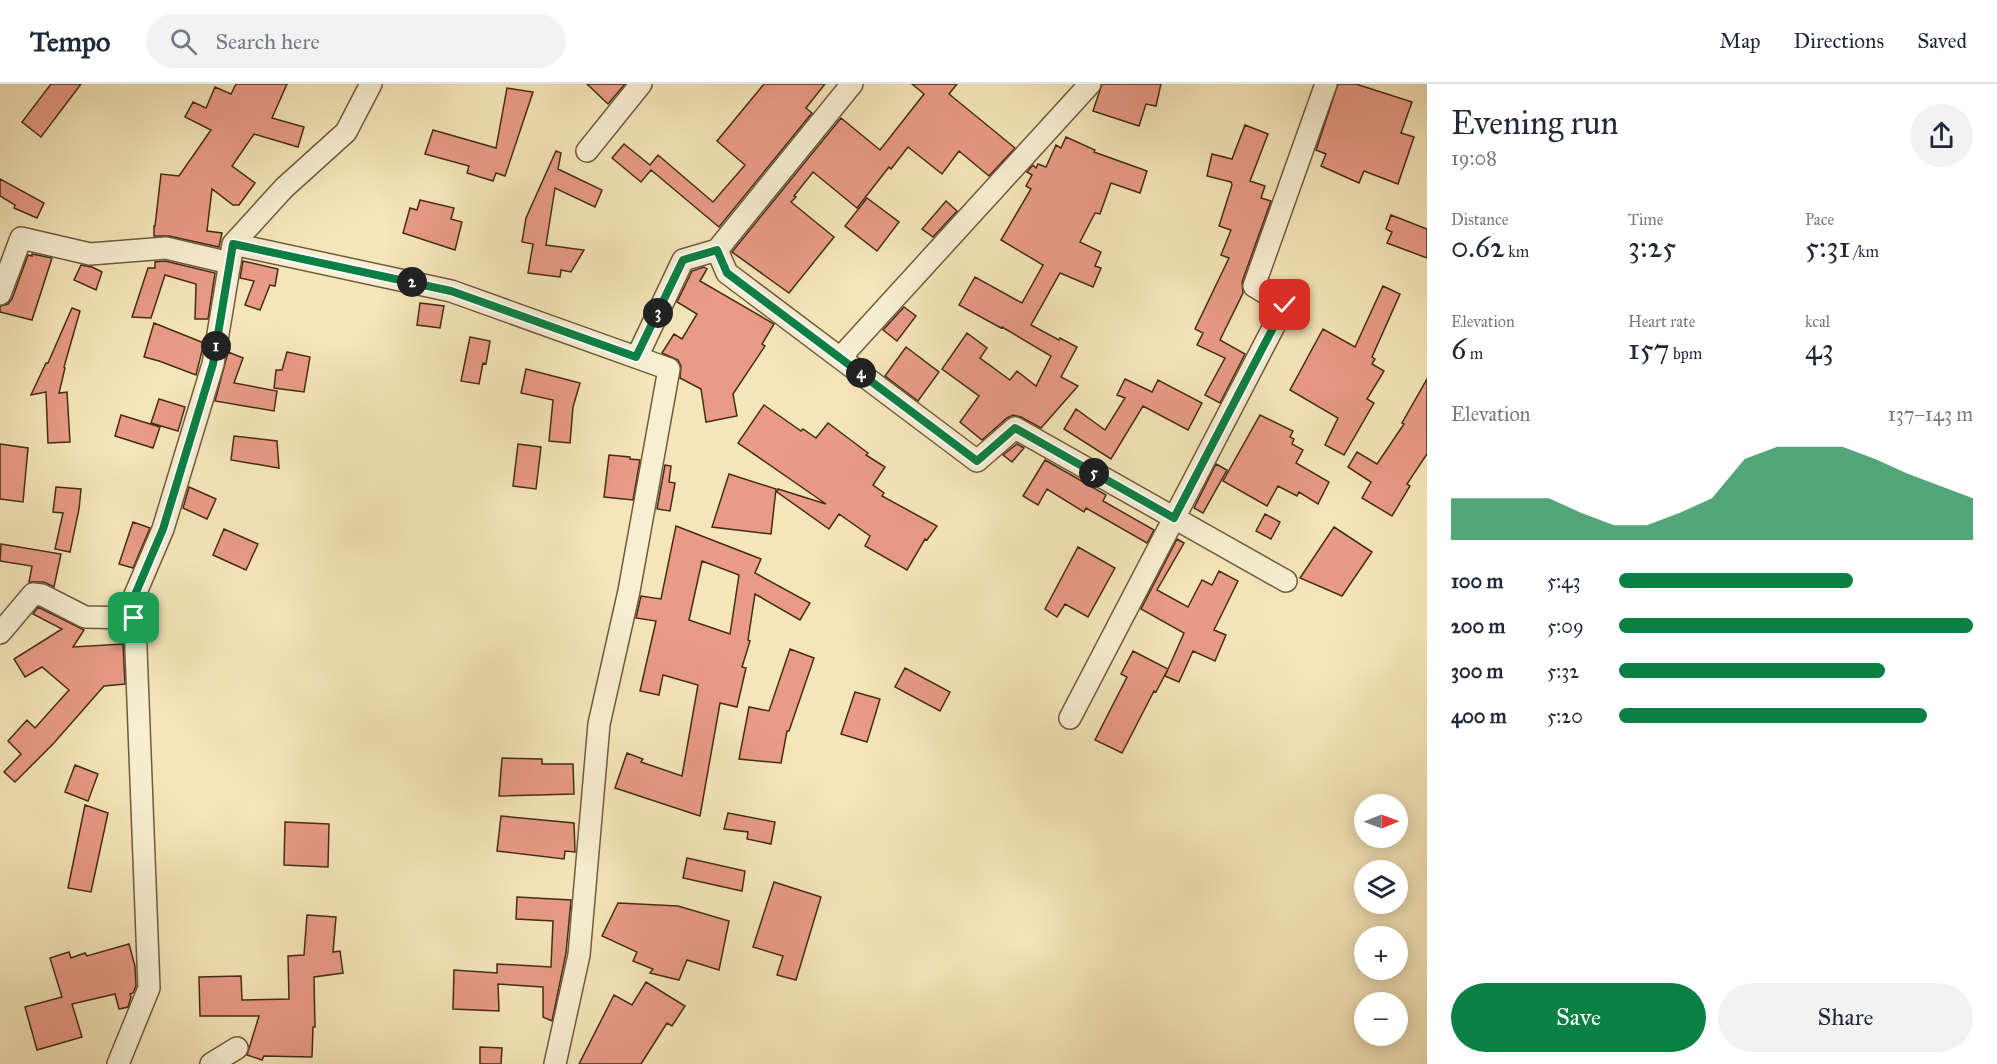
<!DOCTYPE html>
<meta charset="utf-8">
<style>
body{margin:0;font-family:"IM FELL Great Primer",serif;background:#f2f2f3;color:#1f2937;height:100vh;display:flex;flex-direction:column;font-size:22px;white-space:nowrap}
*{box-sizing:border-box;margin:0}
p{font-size:20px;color:#747a83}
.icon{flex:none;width:33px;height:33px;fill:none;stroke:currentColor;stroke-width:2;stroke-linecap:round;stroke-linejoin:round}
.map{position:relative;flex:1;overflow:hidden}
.sheet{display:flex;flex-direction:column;background:#fff;width:570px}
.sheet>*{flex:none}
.needle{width:39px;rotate:89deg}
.tools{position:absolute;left:1354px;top:710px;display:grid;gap:12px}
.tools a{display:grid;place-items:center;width:54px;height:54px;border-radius:50%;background:#fff;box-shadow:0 3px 15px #0003;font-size:30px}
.pin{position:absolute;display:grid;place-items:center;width:51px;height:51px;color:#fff;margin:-26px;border-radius:12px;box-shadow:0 3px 9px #0006}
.km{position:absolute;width:30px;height:30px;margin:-15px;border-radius:50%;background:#222;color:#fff;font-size:16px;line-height:30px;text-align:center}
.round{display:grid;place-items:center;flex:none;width:63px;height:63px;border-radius:32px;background:#f2f2f3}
.head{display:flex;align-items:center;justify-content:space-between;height:102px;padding:0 24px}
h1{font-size:33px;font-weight:600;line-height:45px}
.stats{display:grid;grid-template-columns:repeat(3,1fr);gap:9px;height:102px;padding:6px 24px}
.stats div{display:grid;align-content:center}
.stats b{font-size:30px;font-weight:600}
.stats small{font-size:16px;font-weight:400}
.stats p{font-size:16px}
.chart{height:168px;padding:12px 24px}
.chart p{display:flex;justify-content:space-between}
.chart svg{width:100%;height:108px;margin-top:6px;fill:#0b8043;opacity:.7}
.primary-button{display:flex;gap:12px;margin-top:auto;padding:12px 24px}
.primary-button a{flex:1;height:69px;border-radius:36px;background:#0b8043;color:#fff;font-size:24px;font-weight:600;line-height:69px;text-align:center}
.primary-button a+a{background:#f2f2f3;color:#1f2937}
ul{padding:0 24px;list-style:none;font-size:20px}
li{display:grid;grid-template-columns:96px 72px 1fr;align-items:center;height:45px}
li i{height:15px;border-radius:8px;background:#0b8043}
header{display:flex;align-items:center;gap:36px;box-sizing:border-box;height:84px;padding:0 30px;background:#fff;border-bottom:2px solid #e0e1e3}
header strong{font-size:28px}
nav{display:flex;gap:33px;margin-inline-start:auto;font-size:21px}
.search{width:420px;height:54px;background:#f2f2f3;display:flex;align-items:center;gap:15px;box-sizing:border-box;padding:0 21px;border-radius:33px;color:#747a83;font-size:22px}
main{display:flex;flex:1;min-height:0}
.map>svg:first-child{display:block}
.building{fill:#e99b87;stroke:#442d16;stroke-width:1.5;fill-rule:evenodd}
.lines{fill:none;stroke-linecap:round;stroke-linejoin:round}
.street-casing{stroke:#705b3f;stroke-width:24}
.street{stroke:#f8efd2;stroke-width:21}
.route-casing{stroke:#fff;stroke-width:12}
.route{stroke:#0b8043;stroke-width:8}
</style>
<header>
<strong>Tempo</strong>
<div class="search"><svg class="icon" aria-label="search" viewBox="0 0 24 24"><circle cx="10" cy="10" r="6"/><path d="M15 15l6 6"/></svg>Search here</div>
<nav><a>Map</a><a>Directions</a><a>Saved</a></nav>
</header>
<main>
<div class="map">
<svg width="1427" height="980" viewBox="0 0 1427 980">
<rect width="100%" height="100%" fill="#f5e6b9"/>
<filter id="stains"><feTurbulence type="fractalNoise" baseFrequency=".00333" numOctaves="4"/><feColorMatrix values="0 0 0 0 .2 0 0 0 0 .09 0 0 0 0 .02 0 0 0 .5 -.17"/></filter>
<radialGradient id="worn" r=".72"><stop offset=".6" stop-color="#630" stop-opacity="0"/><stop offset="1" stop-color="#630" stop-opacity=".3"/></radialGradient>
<!-- building -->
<path class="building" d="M 51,0 L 81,0 L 41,53 L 22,38 Z
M 236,0 L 287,0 L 272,34 L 304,43 L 298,63 L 254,50 L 232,82 L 255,99 L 239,121 L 233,121 L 212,105 L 207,147 L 222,149 L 219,163 L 169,152 L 154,152 L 154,142 L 155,142 L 161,90 L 179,92 L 211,46 L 185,33 L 193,18 L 206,24 L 215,3 L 231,10 Z
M 587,0 L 625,0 L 608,20 Z
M 764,0 L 825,0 L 806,24 L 812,29 L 719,143 L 651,86 L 641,98 L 612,74 L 624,60 L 650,81 L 658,71 L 713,118 L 745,81 L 717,57 Z
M 912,0 L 957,0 L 949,10 L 1015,64 L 989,92 L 959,67 L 942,90 L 908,63 L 891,85 L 889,83 L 857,124 L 813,88 L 794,112 L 796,113 L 791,118 L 834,153 L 789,209 L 732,168 L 841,34 L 880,66 L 924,10 Z
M 1102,0 L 1161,0 L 1156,22 L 1146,20 L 1139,42 L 1093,27 Z
M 1338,0 L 1356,0 L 1412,18 L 1401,49 L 1414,53 L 1398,100 L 1364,87 L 1359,99 L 1321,82 L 1326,70 L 1316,66 Z
M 507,4 L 533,8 L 505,92 L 496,89 L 493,97 L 467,89 L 469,82 L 425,70 L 433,46 L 496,64 Z
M 1245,41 L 1268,50 L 1250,97 L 1265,102 L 1261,114 L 1271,117 L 1242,198 L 1243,209 L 1220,256 L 1245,270 L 1220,319 L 1205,311 L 1225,274 L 1197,261 L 1203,249 L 1195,245 L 1229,174 L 1221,171 L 1231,146 L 1219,142 L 1232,101 L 1231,98 L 1207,92 L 1212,70 L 1232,75 Z
M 1066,53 L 1095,66 L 1094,68 L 1147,87 L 1140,109 L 1111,99 L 1100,130 L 1095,129 L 1080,158 L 1101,168 L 1095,182 L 1101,184 L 1093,203 L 1060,189 L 1031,241 L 1059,256 L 1060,254 L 1077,263 L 1061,293 L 1078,302 L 1041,344 L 1021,333 L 1013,331 L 1007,334 L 982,356 L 960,338 L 979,312 L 942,285 L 967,249 L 987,264 L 980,274 L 1010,296 L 1017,287 L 1036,302 L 1051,272 L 1002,243 L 1001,244 L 959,221 L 975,193 L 1022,219 L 1043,181 L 1001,156 L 1031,105 L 1026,102 L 1032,91 L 1027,88 L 1033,81 L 1036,84 L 1038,80 L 1046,83 L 1056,61 L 1061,64 Z
M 556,67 L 561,69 L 558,85 L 602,106 L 595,123 L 555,104 L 546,161 L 584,166 L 571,188 L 561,186 L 560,193 L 528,189 L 533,160 L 522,158 L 526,134 Z
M 0,95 L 44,119 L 37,134 L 14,124 L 15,121 L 0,112 Z
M 867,114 L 899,138 L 877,167 L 845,142 Z
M 420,116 L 454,124 L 451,135 L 462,138 L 455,166 L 403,149 L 410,124 L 417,126 Z
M 946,117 L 957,127 L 933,153 L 922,145 Z
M 1391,131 L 1427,145 L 1427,174 L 1387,159 L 1392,148 L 1386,145 Z
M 32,170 L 52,174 L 32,236 L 0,228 L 0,222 L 8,220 L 12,215 L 28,171 L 32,172 Z
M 165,177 L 215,189 L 208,235 L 195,235 L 196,200 L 165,191 L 151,234 L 132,233 L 148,184 L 155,184 L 155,178 Z
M 243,177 L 278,185 L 275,202 L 270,201 L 260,226 L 245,221 L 254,197 L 240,194 Z
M 81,181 L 92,183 L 102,188 L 96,206 L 74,196 Z
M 704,183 L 707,185 L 700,197 L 774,240 L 762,260 L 765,262 L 733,310 L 737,332 L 706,338 L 701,305 L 680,294 L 681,282 L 678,276 L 662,269 L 674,250 L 682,255 L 697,230 L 677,218 L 692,187 Z
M 1383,202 L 1400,210 L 1372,273 L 1375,275 L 1372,280 L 1384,287 L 1367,315 L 1374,319 L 1344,371 L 1325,361 L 1338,334 L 1290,306 L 1323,245 L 1355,263 Z
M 420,219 L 444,222 L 440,244 L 417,241 Z
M 904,223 L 916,232 L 897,257 L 883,246 Z
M 72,224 L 80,227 L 64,283 L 65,284 L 59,309 L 67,308 L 70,358 L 48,359 L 46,308 L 31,311 L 46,279 L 48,279 Z
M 154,239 L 204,259 L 196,291 L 159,277 L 144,273 Z
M 470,253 L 490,257 L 486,280 L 483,279 L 479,300 L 461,297 Z
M 906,263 L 939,288 L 918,317 L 885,292 Z
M 228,268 L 243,274 L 234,299 L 277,307 L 274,327 L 215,317 Z
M 287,268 L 310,273 L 304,308 L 274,304 L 276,286 L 282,286 Z
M 526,285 L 580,299 L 573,323 L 570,359 L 549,357 L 553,316 L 521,309 Z
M 1125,295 L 1152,308 L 1158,296 L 1202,319 L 1188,346 L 1143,322 L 1111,375 L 1064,345 L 1076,325 L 1105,346 L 1125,314 L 1117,311 Z
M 1427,295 L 1427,370 L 1407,400 L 1410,402 L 1392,432 L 1362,414 L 1371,398 L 1348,383 L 1357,368 L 1377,380 L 1404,340 L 1402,339 Z
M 159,315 L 185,323 L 178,347 L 151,339 Z
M 764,321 L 801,347 L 803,345 L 816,354 L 828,339 L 868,369 L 866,371 L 885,383 L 873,401 L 884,409 L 882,412 L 937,442 L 927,456 L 925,455 L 907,486 L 865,462 L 870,452 L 839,430 L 829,445 L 777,408 L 778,405 L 826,420 L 738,359 Z
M 121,331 L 160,343 L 153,364 L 115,352 Z
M 1260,331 L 1293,347 L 1290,353 L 1294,355 L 1292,360 L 1303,366 L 1296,379 L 1329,398 L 1318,420 L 1299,408 L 1297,412 L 1278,402 L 1267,422 L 1223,397 Z
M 234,352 L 277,357 L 279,384 L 231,376 Z
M 0,360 L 28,364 L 23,418 L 0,415 Z
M 518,360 L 541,363 L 536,405 L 513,402 Z
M 1017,360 L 1024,364 L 1012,378 L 1003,371 Z
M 609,371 L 630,373 L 630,375 L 640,376 L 633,416 L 604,413 Z
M 1045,376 L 1106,411 L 1103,417 L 1154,446 L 1147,459 L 1086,424 L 1084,428 L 1047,405 L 1038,421 L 1023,412 Z
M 1216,380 L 1227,386 L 1203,429 L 1194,424 Z
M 665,381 L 671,382 L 669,398 L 675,399 L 670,427 L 657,425 Z
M 729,390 L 776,405 L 771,450 L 712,443 Z
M 56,403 L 81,405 L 79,425 L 70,468 L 55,465 L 63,429 L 53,428 Z
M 189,403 L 216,415 L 207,435 L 183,424 Z
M 1265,430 L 1280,438 L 1271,455 L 1256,447 Z
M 133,438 L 150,444 L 133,484 L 119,480 Z
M 676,442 L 761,475 L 755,489 L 810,519 L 800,536 L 755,510 L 748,556 L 750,557 L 742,583 L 746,584 L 737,623 L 720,619 L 700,732 L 615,704 L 627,669 L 643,675 L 641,678 L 682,692 L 698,601 L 663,591 L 659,611 L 640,607 L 656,537 L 636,534 L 641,512 L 661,515 ZM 702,477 L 739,491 L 730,550 L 689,536 Z
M 1334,443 L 1372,468 L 1342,512 L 1300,494 Z
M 224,445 L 258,460 L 246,486 L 213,471 Z
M 1177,455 L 1184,459 L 1157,506 L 1188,523 L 1202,496 L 1212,501 L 1219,487 L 1238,497 L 1214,546 L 1226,551 L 1215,577 L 1193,567 L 1179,598 L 1165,592 L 1184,549 L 1141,525 Z
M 1,460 L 61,470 L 54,503 L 44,498 L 29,498 L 32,482 L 0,477 Z
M 1078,463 L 1115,484 L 1088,533 L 1065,520 L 1057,533 L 1045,525 Z
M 38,523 L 84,546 L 73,563 L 123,560 L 125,600 L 104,602 L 53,660 L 15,698 L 4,688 L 21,670 L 8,657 L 27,636 L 35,644 L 69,606 L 42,583 L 25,593 L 14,575 L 62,545 L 33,530 Z
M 790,565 L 814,574 L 789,647 L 787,647 L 781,679 L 739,675 L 749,623 L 769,627 Z
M 1133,567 L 1168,585 L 1156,608 L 1154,607 L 1122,669 L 1095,656 L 1127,593 L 1121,590 Z
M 905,584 L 950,608 L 940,627 L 895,603 Z
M 855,608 L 880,615 L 867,658 L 841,650 Z
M 502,674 L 542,675 L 542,680 L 573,680 L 574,710 L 499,712 Z
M 75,681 L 98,690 L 88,717 L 65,708 Z
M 85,721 L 108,729 L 91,808 L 68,804 Z
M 728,729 L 775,738 L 771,760 L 747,755 L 748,748 L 724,745 Z
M 501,732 L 574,739 L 575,768 L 565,767 L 564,775 L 497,767 Z
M 285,738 L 329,740 L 328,783 L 284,781 Z
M 687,774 L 745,787 L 742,807 L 683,794 Z
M 774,798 L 821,813 L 796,896 L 777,891 L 783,872 L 753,863 Z
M 517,813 L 571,816 L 566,869 L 552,937 L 543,933 L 543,903 L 498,900 L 499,927 L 453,925 L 454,886 L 497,889 L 497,880 L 551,883 L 553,837 L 516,835 Z
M 618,819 L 678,822 L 729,837 L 719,886 L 687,876 L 679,896 L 650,889 L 653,885 L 633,877 L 637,868 L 602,852 Z
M 307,831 L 336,833 L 333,868 L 340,867 L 343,889 L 314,893 L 315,943 L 313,943 L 312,973 L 264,972 L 262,976 L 247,971 L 259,932 L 200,932 L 199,893 L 241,892 L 242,916 L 289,915 L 288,872 L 304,871 Z
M 129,860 L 135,882 L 136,902 L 133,909 L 130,910 L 131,913 L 128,923 L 119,925 L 115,910 L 72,920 L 82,953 L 37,966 L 25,923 L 62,913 L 50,874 L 69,868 L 71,874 L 85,869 L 87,872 Z
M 646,898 L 685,922 L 672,942 L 667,939 L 641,980 L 579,980 L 614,911 L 632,921 Z
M 480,963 L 502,964 L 501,980 L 480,980 Z"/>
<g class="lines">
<!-- street casing -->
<g class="street-casing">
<path id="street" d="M 371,0 L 346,48 L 284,104 L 233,160 L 451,207 L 669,285 L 629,507 L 599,640 L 579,871 L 555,980
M 587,67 L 641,0
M 717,166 L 727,189 L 977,377 L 1015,344 L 1286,497
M 0,210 L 21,154 L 90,170 L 166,164 L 230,179
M 637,273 L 683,176 L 717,166 L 852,0
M 840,274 L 1090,0
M 0,549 L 33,510 L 42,511 L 85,533 L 134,534
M 1070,634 L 1285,221 L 1254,202 L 1326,0
M 118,980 L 149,904 L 134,513 L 163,445 L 213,280 L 233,160
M 211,980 L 237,964"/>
</g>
<!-- street -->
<use href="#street" class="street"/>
</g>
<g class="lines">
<!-- route casing -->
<g class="route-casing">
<path id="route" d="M 134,534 L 134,513 L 163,445 L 213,280 L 233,160 L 451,207 L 636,273 L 683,176 L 717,166 L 727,189 L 977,377 L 1015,344 L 1174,434 L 1285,221"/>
</g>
<!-- route -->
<use href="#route" class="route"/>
</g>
<rect width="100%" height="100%" filter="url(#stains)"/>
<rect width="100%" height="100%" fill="url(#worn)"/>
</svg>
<div class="tools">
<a><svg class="needle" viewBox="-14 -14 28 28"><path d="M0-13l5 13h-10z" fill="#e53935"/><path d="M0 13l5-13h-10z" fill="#747a83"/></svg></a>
<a><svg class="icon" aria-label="layers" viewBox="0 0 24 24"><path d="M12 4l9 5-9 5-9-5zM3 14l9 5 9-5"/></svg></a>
<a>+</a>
<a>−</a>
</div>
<div class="pin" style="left:134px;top:534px;background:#1e9e55"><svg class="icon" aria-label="arrive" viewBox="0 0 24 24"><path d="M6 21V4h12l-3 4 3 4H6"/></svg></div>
<div class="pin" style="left:1285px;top:221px;background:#d93025"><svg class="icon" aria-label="check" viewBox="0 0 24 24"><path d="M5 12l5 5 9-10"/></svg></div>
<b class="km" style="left:216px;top:262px">1</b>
<b class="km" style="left:412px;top:198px">2</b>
<b class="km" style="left:658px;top:229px">3</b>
<b class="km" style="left:861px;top:289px">4</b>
<b class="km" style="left:1094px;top:389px">5</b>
</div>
<section class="sheet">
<div class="head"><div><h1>Evening run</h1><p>19:08</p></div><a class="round"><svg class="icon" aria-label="share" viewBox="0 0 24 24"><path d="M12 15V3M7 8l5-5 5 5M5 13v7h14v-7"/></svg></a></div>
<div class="stats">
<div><p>Distance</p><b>0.62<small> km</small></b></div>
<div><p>Time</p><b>3:25</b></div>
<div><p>Pace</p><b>5:31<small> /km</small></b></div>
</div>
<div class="stats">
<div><p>Elevation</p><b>6<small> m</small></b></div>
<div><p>Heart rate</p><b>157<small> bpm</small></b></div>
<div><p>kcal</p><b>43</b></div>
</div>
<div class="chart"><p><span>Elevation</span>137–143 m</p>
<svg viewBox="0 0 160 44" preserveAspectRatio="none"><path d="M0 44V27L10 27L20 27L30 27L40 33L50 38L60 38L70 33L80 27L90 11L100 6L110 6L120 6L130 11L140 17L150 22L160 27V44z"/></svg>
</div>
<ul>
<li><b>100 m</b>5:43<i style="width:66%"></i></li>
<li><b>200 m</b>5:09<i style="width:100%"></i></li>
<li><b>300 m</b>5:32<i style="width:75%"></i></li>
<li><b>400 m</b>5:20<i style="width:87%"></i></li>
</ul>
<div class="primary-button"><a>Save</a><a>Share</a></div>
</section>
</main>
